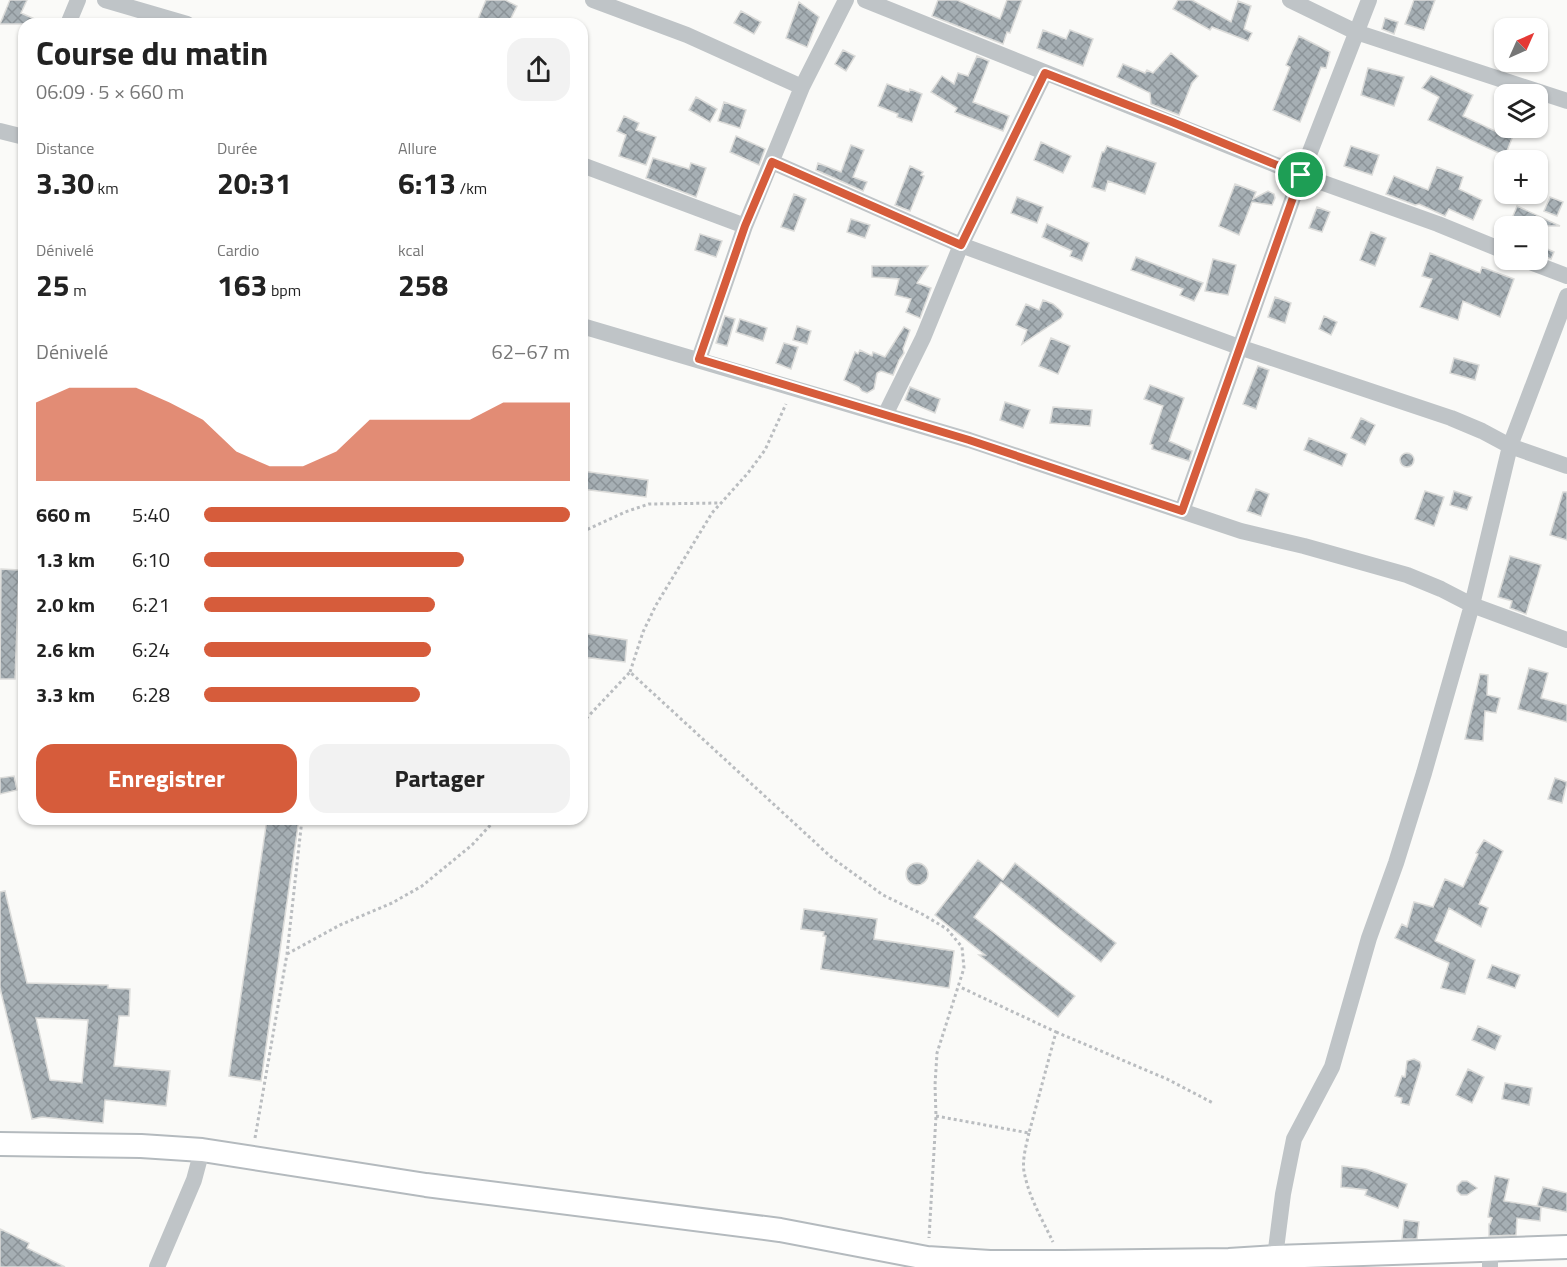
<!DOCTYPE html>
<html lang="fr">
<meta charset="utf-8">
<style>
body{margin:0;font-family:"Titillium Web",sans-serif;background:#f2f2f2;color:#222;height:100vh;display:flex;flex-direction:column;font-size:22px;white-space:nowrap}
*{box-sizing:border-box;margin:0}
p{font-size:20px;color:#767676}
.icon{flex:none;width:33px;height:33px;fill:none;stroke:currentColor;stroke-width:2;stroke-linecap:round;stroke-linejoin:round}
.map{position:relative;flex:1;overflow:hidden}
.panel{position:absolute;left:18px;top:18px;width:570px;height:807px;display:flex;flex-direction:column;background:#fff;border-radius:18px;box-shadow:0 2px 4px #0004}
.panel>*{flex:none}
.needle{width:39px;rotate:45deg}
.buttons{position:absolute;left:1494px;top:18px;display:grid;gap:12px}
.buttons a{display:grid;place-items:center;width:54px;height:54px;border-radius:12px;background:#fff;box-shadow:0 2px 4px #0004;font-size:30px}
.pin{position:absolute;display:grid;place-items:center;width:51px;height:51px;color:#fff;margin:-26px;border:3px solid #fff;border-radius:50%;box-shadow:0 2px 6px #0007}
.round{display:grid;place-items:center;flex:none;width:63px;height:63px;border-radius:18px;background:#f2f2f2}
.head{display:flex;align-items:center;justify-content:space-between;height:102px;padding:0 18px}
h1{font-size:33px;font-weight:700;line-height:45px}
.figures{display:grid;grid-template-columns:repeat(3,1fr);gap:9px;height:102px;padding:6px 18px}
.figures div{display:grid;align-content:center}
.figures b{font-size:30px;font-weight:700}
.figures small{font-size:16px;font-weight:400}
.figures p{font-size:16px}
.chart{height:168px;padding:12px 18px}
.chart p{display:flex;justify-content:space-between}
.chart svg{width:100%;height:108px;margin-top:6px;fill:#d65c3b;opacity:.7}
.primary-button{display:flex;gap:12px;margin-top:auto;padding:12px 18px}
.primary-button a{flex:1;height:69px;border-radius:18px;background:#d65c3b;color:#fff;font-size:24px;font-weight:700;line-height:69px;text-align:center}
.primary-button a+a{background:#f2f2f2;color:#222}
ul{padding:0 18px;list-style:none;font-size:20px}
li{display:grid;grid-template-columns:96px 72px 1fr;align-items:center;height:45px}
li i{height:15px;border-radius:8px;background:#d65c3b}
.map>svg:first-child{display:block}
.building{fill:url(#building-cross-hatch);stroke:#dcdcda;stroke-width:1.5;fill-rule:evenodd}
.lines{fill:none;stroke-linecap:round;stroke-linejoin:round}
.secondary-casing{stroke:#b4babe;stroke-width:26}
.path{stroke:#babdc0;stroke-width:3;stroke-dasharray:3 3;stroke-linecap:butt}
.street{stroke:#bfc4c7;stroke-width:16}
.secondary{stroke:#fff;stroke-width:22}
.route-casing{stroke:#fff;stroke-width:12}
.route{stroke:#d65c3b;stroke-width:8}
</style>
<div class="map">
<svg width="1567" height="1267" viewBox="0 0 1567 1267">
<defs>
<pattern id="building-cross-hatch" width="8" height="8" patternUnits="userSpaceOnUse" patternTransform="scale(1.5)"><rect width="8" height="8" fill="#a6afb4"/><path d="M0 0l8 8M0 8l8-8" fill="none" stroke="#8b9398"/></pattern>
</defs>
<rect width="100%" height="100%" fill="#fafaf8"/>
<!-- building -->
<path class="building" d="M 10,0 L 27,0 L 21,13 L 46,24 L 0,24 Z
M 486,0 L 505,0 L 517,6 L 508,24 L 476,24 Z
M 938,0 L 957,0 L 1000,19 L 1007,0 L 1022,0 L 1010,33 L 1007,32 L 1003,44 L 932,16 Z
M 1178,0 L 1192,0 L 1231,22 L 1238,1 L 1251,6 L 1244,29 L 1252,33 L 1248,41 L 1212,27 L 1210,30 L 1173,9 Z
M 1414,0 L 1435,0 L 1424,30 L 1405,24 Z
M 799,2 L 819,17 L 807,47 L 786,38 Z
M 741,11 L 761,22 L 754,34 L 734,23 Z
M 1385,18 L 1398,22 L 1394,34 L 1382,29 Z
M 1043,30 L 1066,39 L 1070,30 L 1093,39 L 1083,66 L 1037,48 Z
M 1299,36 L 1330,52 L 1326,68 L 1321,67 L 1300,122 L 1273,110 L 1290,67 L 1286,65 Z
M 843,50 L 855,56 L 846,71 L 835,64 Z
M 1171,53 L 1198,76 L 1192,83 L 1179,115 L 1151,104 L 1150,93 L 1117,77 L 1123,64 L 1145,73 L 1147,70 L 1153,73 Z
M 977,56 L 989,61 L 973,102 L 1009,116 L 1003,131 L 955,112 L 957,108 L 931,92 L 942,76 L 954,84 L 958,73 L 968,76 Z
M 1368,68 L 1404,77 L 1394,106 L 1361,95 Z
M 1431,76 L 1473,95 L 1463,116 L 1499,133 L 1501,128 L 1516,128 L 1505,156 L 1428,120 L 1439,97 L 1422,88 Z
M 887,84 L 909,92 L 910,89 L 922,94 L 912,122 L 897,117 L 898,114 L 878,106 Z
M 696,97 L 717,109 L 710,122 L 689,110 Z
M 724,102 L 746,110 L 740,128 L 718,121 Z
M 624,116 L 639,123 L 636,130 L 656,137 L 646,165 L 619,156 L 626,135 L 617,131 Z
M 736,136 L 765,149 L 759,165 L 730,152 Z
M 1041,142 L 1071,156 L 1063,173 L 1034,160 Z
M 851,145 L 864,150 L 853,177 L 867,182 L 863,191 L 816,170 L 818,163 L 841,172 Z
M 1107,146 L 1156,163 L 1145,194 L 1108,181 L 1105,191 L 1092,187 L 1102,152 L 1104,152 Z
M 1351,146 L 1379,155 L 1372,175 L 1344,166 Z
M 653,158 L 689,169 L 691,163 L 706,168 L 696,197 L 646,178 Z
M 910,166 L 923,172 L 921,175 L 924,176 L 910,211 L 895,205 Z
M 1437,167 L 1463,177 L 1459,189 L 1482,200 L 1473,220 L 1449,209 L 1445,216 L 1419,204 L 1415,205 L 1386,194 L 1394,176 L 1428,190 Z
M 1235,184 L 1256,192 L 1253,199 L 1268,191 L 1274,194 L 1275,198 L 1272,205 L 1252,202 L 1239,235 L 1219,226 Z
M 794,194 L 806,199 L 794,231 L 781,227 Z
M 1017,197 L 1043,207 L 1037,223 L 1011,213 Z
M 1550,197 L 1563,202 L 1557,216 L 1544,211 Z
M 1517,206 L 1560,226 L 1509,226 Z
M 1317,207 L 1330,212 L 1322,232 L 1309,228 Z
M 851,219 L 870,225 L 865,238 L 847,232 Z
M 1047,224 L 1089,243 L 1082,261 L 1070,256 L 1072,251 L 1042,237 Z
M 1371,232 L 1386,238 L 1375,266 L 1360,260 Z
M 700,234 L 722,241 L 716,257 L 695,250 Z
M 1538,245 L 1554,252 L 1551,259 L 1538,254 Z
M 1430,253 L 1480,273 L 1482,267 L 1514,279 L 1500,317 L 1463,301 L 1458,320 L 1420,307 L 1432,279 L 1422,276 Z
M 1136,257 L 1203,283 L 1194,301 L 1180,295 L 1183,289 L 1131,270 Z
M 1213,259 L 1236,265 L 1228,295 L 1205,291 Z
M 872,266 L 928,266 L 917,283 L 931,288 L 920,318 L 906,312 L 911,299 L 895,295 L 899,279 L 872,277 Z
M 1275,297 L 1291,303 L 1285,323 L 1268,317 Z
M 1043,300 L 1053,304 L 1060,310 L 1063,314 L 1061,318 L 1022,344 L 1027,330 L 1016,325 L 1026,304 L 1039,310 Z
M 725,316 L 735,319 L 727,346 L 716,343 Z
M 1324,316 L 1337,322 L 1331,335 L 1319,329 Z
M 740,319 L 767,328 L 763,341 L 736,332 Z
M 797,326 L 811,331 L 807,344 L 793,340 Z
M 904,327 L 910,330 L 903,349 L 904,353 L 899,360 L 893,375 L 881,371 L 877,373 L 874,389 L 867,393 L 862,391 L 859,387 L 844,380 L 855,352 L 858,354 L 860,350 L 872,356 L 873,352 L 885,357 Z
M 1051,338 L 1070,346 L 1058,374 L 1039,366 Z
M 784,343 L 798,347 L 791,369 L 776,363 Z
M 1454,358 L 1479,365 L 1475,380 L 1450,373 Z
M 1258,366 L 1269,370 L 1256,409 L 1243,404 Z
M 1150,385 L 1184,398 L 1169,441 L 1192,451 L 1189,461 L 1152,449 L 1153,445 L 1150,444 L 1163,406 L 1144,399 Z
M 910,387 L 940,399 L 935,413 L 905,400 Z
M 1005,402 L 1030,410 L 1023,428 L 1000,420 Z
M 1053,407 L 1092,410 L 1090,426 L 1050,423 Z
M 1361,418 L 1375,425 L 1365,445 L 1351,438 Z
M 1309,438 L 1347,454 L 1342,466 L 1304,450 Z
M1400 460a7 7 0 1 1 14 0a7 7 0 1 1-14 0Z
M 582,471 L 648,480 L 646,497 L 582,489 Z
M 1256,489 L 1269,494 L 1261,516 L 1247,511 Z
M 1425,491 L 1444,497 L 1434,526 L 1415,519 Z
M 1454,491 L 1472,497 L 1467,510 L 1450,505 Z
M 1563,492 L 1567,492 L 1567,540 L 1550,535 Z
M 1510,556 L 1541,565 L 1526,614 L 1510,608 L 1512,601 L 1498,597 Z
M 1,569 L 19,570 L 15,679 L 0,679 Z
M 582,633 L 627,640 L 625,662 L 582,657 Z
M 1529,668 L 1548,673 L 1541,698 L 1567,705 L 1567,722 L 1518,709 Z
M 1480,674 L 1488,675 L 1487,695 L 1500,698 L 1496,713 L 1485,711 L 1483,741 L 1465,739 Z
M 14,776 L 17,790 L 0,794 L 0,778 Z
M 1555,778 L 1567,782 L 1562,803 L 1548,799 Z
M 267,819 L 299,819 L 261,1081 L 229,1076 Z
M 1484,840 L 1503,851 L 1479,904 L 1488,908 L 1481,927 L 1449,908 L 1435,941 L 1475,960 L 1465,994 L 1441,988 L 1449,963 L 1395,938 L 1402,924 L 1407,927 L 1414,902 L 1433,907 L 1445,879 L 1463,887 L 1478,854 L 1476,853 Z
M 978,860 L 1003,880 L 1015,863 L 1116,943 L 1101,962 L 1001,882 L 974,917 L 1075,996 L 1058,1017 L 979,955 L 985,955 L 935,915 Z
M906 874a11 11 0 1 1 22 0a11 11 0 1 1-22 0Z
M 5,891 L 27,983 L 108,985 L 108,988 L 130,989 L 129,1016 L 119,1016 L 114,1066 L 170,1071 L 166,1106 L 105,1100 L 103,1123 L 42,1117 L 32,1119 L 0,988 L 0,892 ZM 36,1018 L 88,1020 L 82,1083 L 50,1080 Z
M 804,909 L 877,919 L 874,939 L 954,951 L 949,988 L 821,969 L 826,936 L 823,936 L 824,932 L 801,929 Z
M 1492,965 L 1520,975 L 1515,988 L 1487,978 Z
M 1478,1026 L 1501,1036 L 1495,1050 L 1472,1040 Z
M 1414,1059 L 1420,1062 L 1421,1066 L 1409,1105 L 1401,1103 L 1402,1098 L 1395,1096 L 1402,1076 L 1405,1077 L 1407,1061 Z
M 1468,1069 L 1484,1077 L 1472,1103 L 1456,1095 Z
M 1505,1083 L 1532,1088 L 1529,1105 L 1502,1099 Z
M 1342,1166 L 1366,1169 L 1407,1184 L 1398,1208 L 1365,1195 L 1367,1190 L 1341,1187 Z
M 1495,1176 L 1509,1179 L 1504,1201 L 1541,1207 L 1540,1221 L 1517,1218 L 1516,1235 L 1489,1236 L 1489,1224 L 1490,1224 L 1492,1218 L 1488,1217 Z
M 1462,1181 L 1467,1181 L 1477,1188 L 1467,1195 L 1461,1195 L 1457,1191 L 1457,1186 Z
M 1543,1187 L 1567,1193 L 1567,1212 L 1537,1206 Z
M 1404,1220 L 1419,1222 L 1417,1239 L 1402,1239 Z
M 0,1229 L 29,1243 L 27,1248 L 65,1267 L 0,1267 Z"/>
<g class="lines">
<!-- secondary casing -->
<g class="secondary-casing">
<path id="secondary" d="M 0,1144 L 141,1146 L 202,1150 L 426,1185 L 780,1230 L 927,1258 L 990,1262 L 1063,1262 L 1229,1260 L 1275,1257 L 1567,1247"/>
</g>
<!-- path -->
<path class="path" d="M 582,532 L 625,512 L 649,504 L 720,503
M 630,672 L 643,632 L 656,605 L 712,513 L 748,473 L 765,450 L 786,404
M 582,723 L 630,672 L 831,857 L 883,895 L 922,914 L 947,929 L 962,947 L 964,968 L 937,1053 L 935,1085 L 936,1116 L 929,1238
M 287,954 L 340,925 L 392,903 L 422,886 L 472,845 L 496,819
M 1056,1032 L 1167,1079 L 1213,1103
M 936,1116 L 1029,1133 L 1056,1032 L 960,987
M 1029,1133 C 1026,1146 1021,1163 1025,1176 C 1030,1199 1043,1221 1053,1242
M 255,1138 L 287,954 L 302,819"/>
<!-- street -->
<path class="street" d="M 105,0 L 187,24
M 593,0 L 687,35 L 802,87
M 865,0 L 1301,175 L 1438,224 L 1504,251
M 1290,0 L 1356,32 L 1567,101
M 68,24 L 78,0
M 0,131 L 24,137
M 772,162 L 961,245 L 1239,347 L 1451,418 L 1482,431 L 1510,446 L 1567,466
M 582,165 L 745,226
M 1525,260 L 1567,276
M 582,326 L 969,440 L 1241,531 L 1304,546 L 1407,575 L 1441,589 L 1472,605 L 1567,640
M 699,359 L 745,226 L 802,87 L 846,0
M 885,415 L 923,338 L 961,245 L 1045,73
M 1182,511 L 1301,175 L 1369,0
M 1275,1257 L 1283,1194 L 1294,1139 L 1332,1067 L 1369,938 L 1396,863 L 1424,773 L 1472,605 L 1510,446 L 1567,296
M 157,1267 L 194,1180 L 202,1150
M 1490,1267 L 1490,1249"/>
<!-- secondary -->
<use href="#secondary" class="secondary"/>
</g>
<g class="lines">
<!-- route casing -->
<g class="route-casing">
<path id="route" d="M 1045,73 L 1172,122 L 1301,175 L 1182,511 L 969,440 L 699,359 L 745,226 L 772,162 L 961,245 Z"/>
</g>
<!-- route -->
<use href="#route" class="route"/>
</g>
</svg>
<div class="buttons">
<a><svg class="needle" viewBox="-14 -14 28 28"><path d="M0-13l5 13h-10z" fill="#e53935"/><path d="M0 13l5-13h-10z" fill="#767676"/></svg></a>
<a><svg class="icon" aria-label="layers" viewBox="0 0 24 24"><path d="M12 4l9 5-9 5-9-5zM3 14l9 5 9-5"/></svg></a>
<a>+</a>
<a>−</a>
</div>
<div class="pin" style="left:1301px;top:175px;background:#1e9e55"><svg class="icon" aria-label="arrive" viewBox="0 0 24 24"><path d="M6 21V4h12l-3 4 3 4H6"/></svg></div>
<section class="panel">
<div class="head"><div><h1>Course du matin</h1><p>06:09 · 5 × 660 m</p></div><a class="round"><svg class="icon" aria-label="share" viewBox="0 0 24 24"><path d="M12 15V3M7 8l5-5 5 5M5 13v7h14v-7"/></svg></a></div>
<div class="figures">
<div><p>Distance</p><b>3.30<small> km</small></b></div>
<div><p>Durée</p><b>20:31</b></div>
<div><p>Allure</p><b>6:13<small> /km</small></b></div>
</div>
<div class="figures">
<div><p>Dénivelé</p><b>25<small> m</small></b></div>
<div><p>Cardio</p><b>163<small> bpm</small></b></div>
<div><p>kcal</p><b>258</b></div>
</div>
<div class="chart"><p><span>Dénivelé</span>62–67 m</p>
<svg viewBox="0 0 160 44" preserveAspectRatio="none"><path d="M0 44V12L10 6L20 6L30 6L40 12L50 19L60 32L70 38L80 38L90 32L100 19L110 19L120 19L130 19L140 12L150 12L160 12V44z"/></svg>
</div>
<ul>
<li><b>660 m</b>5:40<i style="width:100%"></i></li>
<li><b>1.3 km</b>6:10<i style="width:71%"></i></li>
<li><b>2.0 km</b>6:21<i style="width:63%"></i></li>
<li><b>2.6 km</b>6:24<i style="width:62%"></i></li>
<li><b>3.3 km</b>6:28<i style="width:59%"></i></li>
</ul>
<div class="primary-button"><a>Enregistrer</a><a>Partager</a></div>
</section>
</div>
